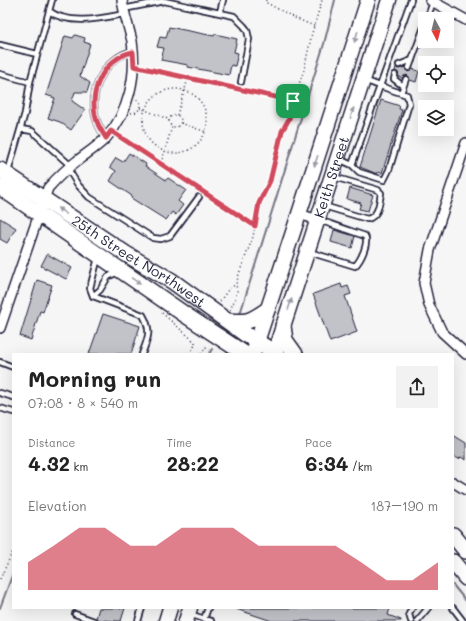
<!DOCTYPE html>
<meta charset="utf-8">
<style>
body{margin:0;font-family:Mali,sans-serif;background:#f2f2f2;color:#222;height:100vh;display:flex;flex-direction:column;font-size:15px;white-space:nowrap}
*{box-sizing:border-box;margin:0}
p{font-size:13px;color:#767676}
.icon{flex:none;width:22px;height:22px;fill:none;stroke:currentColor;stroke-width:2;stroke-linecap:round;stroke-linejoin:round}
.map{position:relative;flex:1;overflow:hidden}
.sheet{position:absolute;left:12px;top:353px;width:442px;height:256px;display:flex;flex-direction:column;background:#fff;border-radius:0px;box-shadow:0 4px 16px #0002}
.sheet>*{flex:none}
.needle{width:26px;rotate:173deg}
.buttons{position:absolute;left:418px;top:12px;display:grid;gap:8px}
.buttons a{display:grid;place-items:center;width:36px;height:36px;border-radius:0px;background:#fff;box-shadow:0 4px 16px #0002;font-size:20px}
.pin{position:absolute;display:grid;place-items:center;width:34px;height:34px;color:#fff;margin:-17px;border-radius:8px;box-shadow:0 2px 6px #0006}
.round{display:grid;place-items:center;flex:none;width:42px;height:42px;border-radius:0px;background:#f2f2f2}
.headline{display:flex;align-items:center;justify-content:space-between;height:68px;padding:0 16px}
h1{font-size:22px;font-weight:800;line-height:30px}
.figures{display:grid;grid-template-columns:repeat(3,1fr);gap:6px;height:68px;padding:4px 16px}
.figures div{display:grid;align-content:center}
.figures b{font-size:20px;font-weight:800}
.figures small{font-size:11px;font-weight:400}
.figures p{font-size:11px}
.chart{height:112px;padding:8px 16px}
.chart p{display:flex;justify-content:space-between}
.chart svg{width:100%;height:72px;margin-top:4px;fill:#d1495b;opacity:.7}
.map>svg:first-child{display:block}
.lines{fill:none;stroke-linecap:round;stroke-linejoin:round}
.stream{stroke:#767685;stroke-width:2}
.building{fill:#c2c2c9;stroke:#22223b}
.service-casing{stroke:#22223b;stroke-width:8}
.minor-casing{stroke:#22223b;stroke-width:12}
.primary-casing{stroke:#22223b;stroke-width:17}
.trunk-casing{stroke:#22223b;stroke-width:18}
.path{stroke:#22223b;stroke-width:1.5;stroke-dasharray:1 3;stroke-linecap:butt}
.service{stroke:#fff;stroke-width:4.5}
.minor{stroke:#fff;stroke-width:9}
.primary{stroke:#fff;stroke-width:14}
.trunk{stroke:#fff;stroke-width:15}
.oneway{fill:#9c9ca7}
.route-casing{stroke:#fff;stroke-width:8}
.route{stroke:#d1495b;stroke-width:5}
.labels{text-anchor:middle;stroke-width:3;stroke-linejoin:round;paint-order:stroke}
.street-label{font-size:14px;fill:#22223b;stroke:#fff}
</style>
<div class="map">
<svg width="466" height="621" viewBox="0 0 466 621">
<rect width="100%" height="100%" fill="#f6f6f7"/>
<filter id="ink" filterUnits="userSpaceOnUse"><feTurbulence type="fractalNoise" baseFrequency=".025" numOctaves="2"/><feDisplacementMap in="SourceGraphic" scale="8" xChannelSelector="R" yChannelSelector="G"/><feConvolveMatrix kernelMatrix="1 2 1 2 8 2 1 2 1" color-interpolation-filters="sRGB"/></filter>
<g filter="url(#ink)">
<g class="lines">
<!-- stream -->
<path class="stream" d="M 240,314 L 324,44 L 335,0
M 209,354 L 212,349
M 453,585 L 466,601
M 0,608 L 13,573"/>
</g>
<!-- building -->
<path class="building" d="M 169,27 L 214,36 L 215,34 L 237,39 L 234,52 L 238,53 L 235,66 L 231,65 L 229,75 L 188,67 L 188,65 L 161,60 L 164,48 L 157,47 L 160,37 L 166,38 Z
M 75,35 L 85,38 L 84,42 L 90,44 L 80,76 L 90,83 L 87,92 L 75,92 L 72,101 L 85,110 L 71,130 L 60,122 L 48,118 L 55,98 L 46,95 L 65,36 L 73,38 Z
M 396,67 L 399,69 L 405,67 L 406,70 L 408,72 L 412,69 L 419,71 L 416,82 L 410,80 L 409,77 L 407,75 L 402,78 L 398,76 L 398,73 L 395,71 Z
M 381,100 L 400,106 L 399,109 L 402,110 L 382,173 L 378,172 L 377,174 L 360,167 Z
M 129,153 L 146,164 L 145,166 L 166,180 L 168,178 L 186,190 L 178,201 L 183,205 L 176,215 L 172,212 L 166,220 L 131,198 L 132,196 L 110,181 L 116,171 L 110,167 L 116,158 L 123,162 Z
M 350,188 L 373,195 L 368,211 L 359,209 L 361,203 L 347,199 Z
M 0,218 L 16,228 L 7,243 L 0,239 Z
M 334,230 L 355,236 L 352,248 L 331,242 Z
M 47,254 L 72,268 L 66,279 L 41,266 Z
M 37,280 L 52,285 L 43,312 L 40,311 L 31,340 L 20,336 Z
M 341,284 L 342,288 L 348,286 L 351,294 L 345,296 L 357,332 L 330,342 L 313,294 Z
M 103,314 L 140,326 L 131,354 L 89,354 Z
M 453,435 L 466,443 L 466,460 L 461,457 L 459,459 L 453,456 Z
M 99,608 L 125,608 L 121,621 L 98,620 L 96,618 Z
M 236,608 L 390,608 L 388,615 L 401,620 L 401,621 L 272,621 L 236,609 Z"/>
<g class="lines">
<!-- service casing -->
<g class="service-casing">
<path id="service" d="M 52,0 L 49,11 C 69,26 103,18 124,14
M 123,9 L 164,1 L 234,16 L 244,26 L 247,30 L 249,39 L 241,82
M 220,12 L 223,0
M 427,19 L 433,2
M 0,45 L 37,54
M 399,65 L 412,60
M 409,68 L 425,24
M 0,74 L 30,82
M 395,75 L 394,79 L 403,86
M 364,80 L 380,86 L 411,0
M 401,93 L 406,79
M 21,129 L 32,131 L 71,166
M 106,138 C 103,133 100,129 98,124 C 86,96 102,58 133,51
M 339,159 L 352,165 L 359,172 L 384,180 L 389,170 L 409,104 L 407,95 L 380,86 L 352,165
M 68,169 L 78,185 L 89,197 L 153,238 L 161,239 L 170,236 L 199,197
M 8,172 L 25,113 L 30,82 L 49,11
M 324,206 L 367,219 C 379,216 379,204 381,193 L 378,190 L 334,177
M 309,252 L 355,266 C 361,260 369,243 365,236 L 319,220
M 98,258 L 90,288 L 93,296 L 100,290 L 108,277 L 117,272
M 93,296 L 143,315 C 152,331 148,338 142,354
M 0,362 L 13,367
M 0,393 L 13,397
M 0,408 L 13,412
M 453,608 L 463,621
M 75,614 L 94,621
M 189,614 L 211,621
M 204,619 L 208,608
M 138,621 L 142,608
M 411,621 L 409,614 L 412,608
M 417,621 L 428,608"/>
</g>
<!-- minor casing -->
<g class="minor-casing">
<path id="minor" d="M 430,0 L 466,20
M 466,143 L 430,250 L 424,283 L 429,305 L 442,332 L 466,354
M 299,214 L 318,220
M 0,328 L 48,188 C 57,178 66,169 77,161 C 86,154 97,147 106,138 C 129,113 137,75 132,41 C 129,28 124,14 122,0
M 453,482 L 466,490"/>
</g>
<!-- primary casing -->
<g class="primary-casing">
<g id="primary">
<path d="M 253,354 L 299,214 L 368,0"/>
<path id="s1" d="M 274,354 L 389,0"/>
<path d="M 166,621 L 170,608"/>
<path d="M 186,621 L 190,608"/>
</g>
</g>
<!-- trunk casing -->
<g class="trunk-casing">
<g id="trunk">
<path id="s2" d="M 0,170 L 126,254 L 172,281 L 245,334 L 277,354"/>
<path d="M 0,187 L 187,316 L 245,354"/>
<path d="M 228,321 C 249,323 250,321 267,310"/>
<path d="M 283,326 L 285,340 L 295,354"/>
<path d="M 453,535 L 466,551"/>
<path d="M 453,562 L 466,578"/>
</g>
</g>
<!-- path -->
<path class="path" d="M 266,0 L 265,2 L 295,18 L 314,26
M 142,68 L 293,101
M143 121a32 32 0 1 1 64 0a32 32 0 1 1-64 0Z
M 140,108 L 168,119
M 131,113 L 137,112 L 140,108 L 140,103 L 136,99
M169 121a6 6 0 1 1 12 0a6 6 0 1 1-12 0Z
M 177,115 L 188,79
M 181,123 L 206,132
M 117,135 L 255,226
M 161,163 L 172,127
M 220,301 L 228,290 L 236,284
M 230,310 L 235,299 L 237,291 L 236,284 L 240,271 L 253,237 L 259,203 L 270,181 L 282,131 L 289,119 L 293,101 L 304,70 L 312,33 L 322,0
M 162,313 L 195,342 L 195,345 L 190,354
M 201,354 L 207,346
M 0,579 L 13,551"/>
<!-- service -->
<use href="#service" class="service"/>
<!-- minor -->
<use href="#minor" class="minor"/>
<!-- primary -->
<use href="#primary" class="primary"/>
<!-- trunk -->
<use href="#trunk" class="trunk"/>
</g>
<!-- one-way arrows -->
<defs><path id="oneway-solid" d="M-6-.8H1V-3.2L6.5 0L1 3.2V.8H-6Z"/></defs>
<g class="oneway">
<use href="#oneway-solid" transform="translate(356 37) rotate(108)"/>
<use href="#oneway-solid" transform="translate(352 113) rotate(-72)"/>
<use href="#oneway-solid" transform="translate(316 161) rotate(108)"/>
<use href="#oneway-solid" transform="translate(62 211) rotate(-146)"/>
<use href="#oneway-solid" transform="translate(136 281) rotate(35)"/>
<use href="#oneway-solid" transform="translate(290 304) rotate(-72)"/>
</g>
</g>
<g class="lines" filter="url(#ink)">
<!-- route casing -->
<g class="route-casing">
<path id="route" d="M 133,52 L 134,66 L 293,101 L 289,119 L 282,131 L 270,181 L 259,203 L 255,226 L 111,131 L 106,138 C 103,133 100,129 98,124 C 86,96 102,58 133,52 Z"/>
</g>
<!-- route -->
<use href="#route" class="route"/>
</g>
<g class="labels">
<!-- street labels -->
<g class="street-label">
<text dy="5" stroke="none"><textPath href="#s1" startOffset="186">Keith Street</textPath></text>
<text dy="5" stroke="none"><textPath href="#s2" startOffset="166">25th Street Northwest</textPath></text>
</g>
</g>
</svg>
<div class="buttons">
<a><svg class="needle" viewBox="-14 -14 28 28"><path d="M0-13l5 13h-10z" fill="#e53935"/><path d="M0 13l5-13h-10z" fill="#767676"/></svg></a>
<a><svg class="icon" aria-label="locate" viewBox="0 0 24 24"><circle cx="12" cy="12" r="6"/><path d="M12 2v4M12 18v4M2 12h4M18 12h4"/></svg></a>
<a><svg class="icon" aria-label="layers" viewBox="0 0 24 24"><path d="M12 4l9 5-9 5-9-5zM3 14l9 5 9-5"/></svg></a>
</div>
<div class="pin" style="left:293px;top:101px;background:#1e9e55"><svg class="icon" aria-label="arrive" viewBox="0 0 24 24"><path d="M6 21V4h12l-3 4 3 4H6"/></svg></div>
<section class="sheet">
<div class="headline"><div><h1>Morning run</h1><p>07:08 · 8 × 540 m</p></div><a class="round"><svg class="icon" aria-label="share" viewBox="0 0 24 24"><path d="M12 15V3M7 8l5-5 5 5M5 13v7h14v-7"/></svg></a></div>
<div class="figures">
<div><p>Distance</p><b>4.32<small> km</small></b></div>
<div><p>Time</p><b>28:22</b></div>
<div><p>Pace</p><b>6:34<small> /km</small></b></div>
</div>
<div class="chart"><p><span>Elevation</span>187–190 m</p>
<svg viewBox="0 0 160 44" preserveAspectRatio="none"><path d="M0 44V27L10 17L20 6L30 6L40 17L50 17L60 6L70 6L80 6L90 17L100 17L110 17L120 17L130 27L140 38L150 38L160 27V44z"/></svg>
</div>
</section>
</div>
